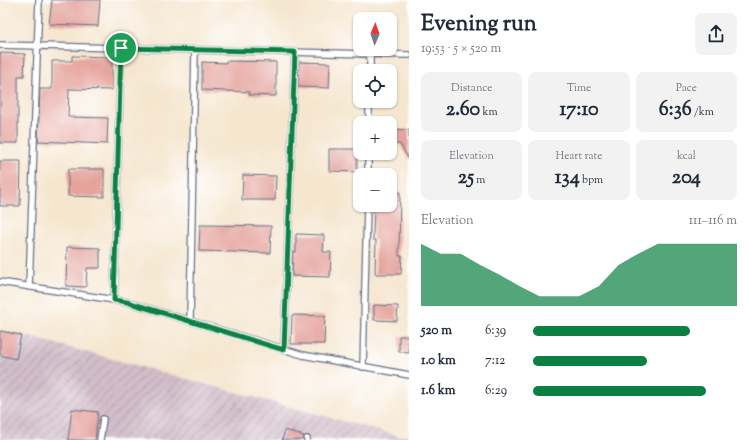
<!DOCTYPE html>
<meta charset="utf-8">
<style>
body{margin:0;font-family:"Sorts Mill Goudy",serif;background:#f2f2f3;color:#1f2937;height:100vh;display:flex;flex-direction:column;font-size:15px;white-space:nowrap}
*{box-sizing:border-box;margin:0}
p{font-size:13px;color:#747a83}
.icon{flex:none;width:22px;height:22px;fill:none;stroke:currentColor;stroke-width:2;stroke-linecap:round;stroke-linejoin:round}
.map{position:relative;flex:1;overflow:hidden}
.side{display:flex;flex-direction:column;background:#fff;width:340px}
.side>*{flex:none}
.needle{width:26px;rotate:2deg}
.fabs{position:absolute;left:353px;top:12px;display:grid;gap:8px}
.fabs a{display:grid;place-items:center;width:44px;height:44px;border-radius:8px;background:#fff;box-shadow:0 1px 3px #0004;font-size:20px}
.pin{position:absolute;display:grid;place-items:center;width:34px;height:34px;color:#fff;margin:-17px;border:2px solid #fff;border-radius:50%;box-shadow:0 1px 4px #0007}
.round{display:grid;place-items:center;flex:none;width:42px;height:42px;border-radius:8px;background:#f2f2f3}
.headline{display:flex;align-items:center;justify-content:space-between;height:68px;padding:0 12px}
h1{font-size:22px;font-weight:800;line-height:30px}
.metrics{display:grid;grid-template-columns:repeat(3,1fr);gap:6px;height:68px;padding:4px 12px}
.metrics div{display:grid;align-content:center;border-radius:8px;background:#f2f2f3;text-align:center}
.metrics b{font-size:20px;font-weight:800}
.metrics small{font-size:11px;font-weight:400}
.metrics p{font-size:11px}
.chart{height:112px;padding:8px 12px}
.chart p{display:flex;justify-content:space-between}
.chart svg{width:100%;height:72px;margin-top:4px;fill:#0b8043;opacity:.7}
ul{padding:0 12px;list-style:none;font-size:13px}
li{display:grid;grid-template-columns:64px 48px 1fr;align-items:center;height:30px}
li i{height:10px;border-radius:5px;background:#0b8043}
main{display:flex;flex:1;min-height:0}
.map>svg:first-child{display:block}
.industrial{fill:url(#industrial-furrows)}
.building{fill:#e5a39c}
.lines{fill:none;stroke-linecap:round;stroke-linejoin:round}
.lane-casing{stroke:#676f86;stroke-width:8}
.lane{stroke:#fff;stroke-width:5.5}
.route-casing{stroke:#fff;stroke-width:8}
.route{stroke:#0b8043;stroke-width:5}
</style>
<main>
<div class="map">
<svg width="409" height="440" viewBox="0 0 409 440">
<defs>
<pattern id="industrial-furrows" width="10" height="10" patternUnits="userSpaceOnUse"><rect width="10" height="10" fill="#d1bdc9"/><path d="M-1 1l2-2M0 10L10 0M9 11l2-2" fill="none" stroke="#a99aa6"/></pattern>
</defs>
<rect width="100%" height="100%" fill="#fff"/>
<filter id="ink" filterUnits="userSpaceOnUse"><feTurbulence type="fractalNoise" baseFrequency=".025" numOctaves="2"/><feDisplacementMap in="SourceGraphic" scale="8" xChannelSelector="R" yChannelSelector="G"/><feConvolveMatrix kernelMatrix="1 2 1 2 8 2 1 2 1" color-interpolation-filters="sRGB"/></filter>
<filter id="wash" filterUnits="userSpaceOnUse"><feTurbulence type="fractalNoise" baseFrequency=".012" numOctaves="4" result="noise"/><feDisplacementMap in="SourceGraphic" scale="16" xChannelSelector="R" yChannelSelector="G"/><feGaussianBlur stdDeviation="0.9" result="paint"/><feColorMatrix in="noise" values="0 0 0 0 0 0 0 0 0 0 0 0 0 0 0 0 0 1.4 0 .05"/><feComposite in="paint" operator="in"/></filter>
<g filter="url(#wash)">
<rect width="100%" height="100%" fill="#f5e6cf"/>
<!-- industrial -->
<path class="industrial" d="M 0,329 L 399,436 L 409,436 L 409,440 L 0,440 Z"/>
<g id="blocks">
<!-- building -->
<path class="building" d="M 52,0 L 100,0 L 98,26 L 49,24 Z
M 0,53 L 25,54 L 24,76 L 18,76 L 18,143 L 0,143 Z
M 72,56 L 112,57 L 112,90 L 69,89 L 68,117 L 108,118 L 107,144 L 38,141 L 40,89 L 52,89 L 52,61 L 72,61 Z
M 226,61 L 276,62 L 276,96 L 249,95 L 249,92 L 202,90 L 202,62 L 226,63 Z
M 299,62 L 330,63 L 329,88 L 298,87 Z
M 390,129 L 409,130 L 409,160 L 400,144 L 390,144 Z
M 329,149 L 357,149 L 357,172 L 329,171 Z
M 0,161 L 21,161 L 20,206 L 0,206 Z
M 68,169 L 104,169 L 104,197 L 68,196 Z
M 243,175 L 276,176 L 275,200 L 242,200 Z
M 390,192 L 400,192 L 399,256 L 402,256 L 401,274 L 375,274 L 376,240 L 373,240 L 374,206 L 390,207 Z
M 200,225 L 271,226 L 270,253 L 199,251 Z
M 296,234 L 324,235 L 323,252 L 331,252 L 330,277 L 292,276 L 293,252 L 296,252 Z
M 67,247 L 100,248 L 100,268 L 87,268 L 86,287 L 66,286 Z
M 374,305 L 398,306 L 397,321 L 374,320 Z
M 292,315 L 325,316 L 324,344 L 291,344 Z
M 0,331 L 21,335 L 16,359 L 0,355 Z
M 399,336 L 409,336 L 409,353 L 399,352 Z
M 72,409 L 98,412 L 95,440 L 68,440 Z
M 285,430 L 304,436 L 303,440 L 282,440 Z"/>
</g>
</g>
<g filter="url(#ink)">
<use href="#blocks" fill-opacity="0" stroke="#676f86" stroke-width="1"/>
<g class="lines">
<!-- lane casing -->
<g class="lane-casing">
<path id="lane" d="M 0,45 L 409,55
M 370,71 L 370,54
M 369,123 L 369,101
M 368,175 L 368,153
M 0,282 L 127,302 L 303,355 L 409,375
M 29,287 L 39,0
M 114,300 L 121,48
M 190,321 L 195,50
M 284,350 L 295,52
M 363,367 L 367,205
M 100,440 L 103,419
M 307,440 L 307,439"/>
</g>
<!-- lane -->
<use href="#lane" class="lane"/>
</g>
</g>
<g class="lines" filter="url(#ink)">
<!-- route casing -->
<g class="route-casing">
<path id="route" d="M 121,48 L 295,52 L 284,350 L 127,302 L 114,300 Z"/>
</g>
<!-- route -->
<use href="#route" class="route"/>
</g>
</svg>
<div class="fabs">
<a><svg class="needle" viewBox="-14 -14 28 28"><path d="M0-13l5 13h-10z" fill="#e53935"/><path d="M0 13l5-13h-10z" fill="#747a83"/></svg></a>
<a><svg class="icon" aria-label="locate" viewBox="0 0 24 24"><circle cx="12" cy="12" r="6"/><path d="M12 2v4M12 18v4M2 12h4M18 12h4"/></svg></a>
<a>+</a>
<a>−</a>
</div>
<div class="pin" style="left:121px;top:48px;background:#1e9e55"><svg class="icon" aria-label="arrive" viewBox="0 0 24 24"><path d="M6 21V4h12l-3 4 3 4H6"/></svg></div>
</div>
<section class="side">
<div class="headline"><div><h1>Evening run</h1><p>19:53 · 5 × 520 m</p></div><a class="round"><svg class="icon" aria-label="share" viewBox="0 0 24 24"><path d="M12 15V3M7 8l5-5 5 5M5 13v7h14v-7"/></svg></a></div>
<div class="metrics">
<div><p>Distance</p><b>2.60<small> km</small></b></div>
<div><p>Time</p><b>17:10</b></div>
<div><p>Pace</p><b>6:36<small> /km</small></b></div>
</div>
<div class="metrics">
<div><p>Elevation</p><b>25<small> m</small></b></div>
<div><p>Heart rate</p><b>134<small> bpm</small></b></div>
<div><p>kcal</p><b>204</b></div>
</div>
<div class="chart"><p><span>Elevation</span>111–116 m</p>
<svg viewBox="0 0 160 44" preserveAspectRatio="none"><path d="M0 44V6L10 12L20 12L30 19L40 25L50 32L60 38L70 38L80 38L90 32L100 19L110 12L120 6L130 6L140 6L150 6L160 6V44z"/></svg>
</div>
<ul>
<li><b>520 m</b>6:39<i style="width:77%"></i></li>
<li><b>1.0 km</b>7:12<i style="width:56%"></i></li>
<li><b>1.6 km</b>6:29<i style="width:85%"></i></li>
</ul>
</section>
</main>
